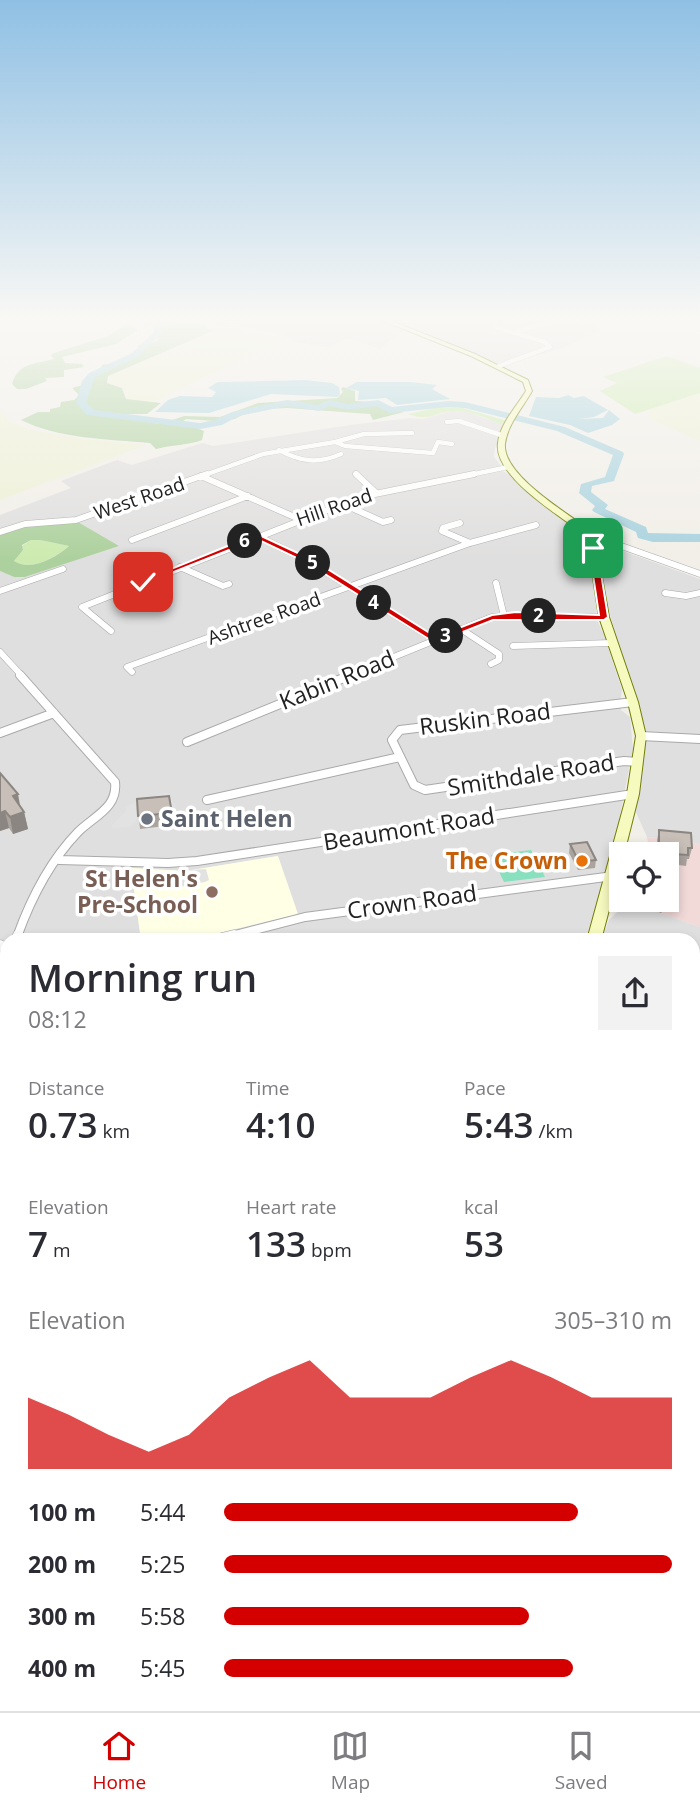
<!DOCTYPE html>
<meta charset="utf-8">
<style>
body{margin:0;font-family:"Open Sans",sans-serif;background:#f2f2f3;color:#2b2b33;height:100vh;display:flex;flex-direction:column;font-size:26px;white-space:nowrap}
*{box-sizing:border-box;margin:0}
p{font-size:23px;color:#7c7c81}
.icon{flex:none;width:38px;height:38px;fill:none;stroke:currentColor;stroke-width:2;stroke-linecap:round;stroke-linejoin:round}
.map{position:relative;flex:1;overflow:hidden}
.details{position:absolute;left:0px;top:933px;width:700px;height:779px;display:flex;flex-direction:column;background:#fff;border-radius:21px 21px 0 0;box-shadow:0 4px 10px #0003}
.details>*{flex:none}
.fabs{position:absolute;left:609px;top:842px;display:grid;gap:14px}
.fabs a{display:grid;place-items:center;width:70px;height:70px;border-radius:0px;background:#fff;box-shadow:0 4px 10px #0003;font-size:35px}
.pin{position:absolute;display:grid;place-items:center;width:60px;height:60px;color:#fff;margin:-30px;border-radius:14px;box-shadow:0 4px 10px #0006}
.km{position:absolute;width:35px;height:35px;margin:-18px;border-radius:50%;background:#222;color:#fff;font-size:19px;line-height:35px;text-align:center}
.round{display:grid;place-items:center;flex:none;width:74px;height:74px;border-radius:0px;background:#f2f2f3}
.head{display:flex;align-items:center;justify-content:space-between;height:119px;padding:0 28px}
h1{font-size:38px;font-weight:600;line-height:52px}
.figures{display:grid;grid-template-columns:repeat(3,1fr);gap:10px;height:119px;padding:7px 28px}
.figures div{display:grid;align-content:center}
.figures b{font-size:35px;font-weight:600}
.figures small{font-size:19px;font-weight:400}
.figures p{font-size:19px}
.chart{height:196px;padding:14px 28px}
.chart p{display:flex;justify-content:space-between}
.chart svg{width:100%;height:126px;margin-top:7px;fill:#d40000;opacity:.7}
ul{padding:0 28px;list-style:none;font-size:23px}
li{display:grid;grid-template-columns:112px 84px 1fr;align-items:center;height:52px}
li i{height:18px;border-radius:9px;background:#d40000}
.dock{display:flex;justify-content:space-around;align-items:center;height:98px;border-top:2px solid #e1e1e2;background:#fff;font-size:19px;color:#7c7c81}
.dock a{display:grid;justify-items:center;gap:4px}
.dock .active{color:#d40000}
.map>svg:first-child{display:block}
.residential{fill:#e0dfdf}
.commercial{fill:#f2dad9}
.education{fill:#ffffe5}
.farmland{fill:#eef0d5}
.grass{fill:#cdebb0}
.forest{fill:#add19e;fill-rule:evenodd}
.pitch{fill:#88e0be}
.parking{fill:#e2e2e2}
.water{fill:#aad3df}
.lines{fill:none;stroke-linecap:round;stroke-linejoin:round}
.river{fill:#aad3df;fill-rule:evenodd}
.street-far4-casing{stroke:#a9a9a9;stroke-width:5}
.street-far3-casing{stroke:#a9a9a9;stroke-width:7}
.street-far2-casing{stroke:#a9a9a9;stroke-width:10}
.street-far1-casing{stroke:#a9a9a9;stroke-width:11}
.street-casing{stroke:#a9a9a9;stroke-width:14}
.secondary-casing{stroke:#707d05;stroke-width:2}
.street-far4{stroke:#fff;stroke-width:4.5}
.street-far3{stroke:#fff;stroke-width:6}
.street-far2{stroke:#fff;stroke-width:8}
.street-far1{stroke:#fff;stroke-width:10}
.street{stroke:#fff;stroke-width:12}
.secondary{fill:#f7fabf;fill-rule:evenodd}
.wall{fill:#aba49e}
.shaded-wall{fill:#8b8681}
.building{fill:#c7bfb8;stroke:#8b8681;stroke-width:2}
.route{fill:#d40000;stroke:#fff;stroke-width:2}
.worship-dot{fill:#6b7280;stroke:#fff;stroke-width:2.5}
.food-dot{fill:#e8710a;stroke:#fff;stroke-width:2.5}
.education-dot{fill:#8d6e63;stroke:#fff;stroke-width:2.5}
.labels{text-anchor:middle;stroke-width:7;stroke-linejoin:round;paint-order:stroke}
.far-street-label{font-size:19px;fill:#222;stroke:#fff}
.street-label{font-size:23px;fill:#222;stroke:#fff}
.worship-label{font-size:23px;font-weight:bold;fill:#5b616d;stroke:#fff;text-anchor:start}
.food-label{font-size:23px;font-weight:bold;fill:#c56008;stroke:#fff;text-anchor:end}
.education-label{font-size:23px;font-weight:bold;fill:#785e54;stroke:#fff;text-anchor:end}
</style>
<div class="map">
<svg width="700" height="1711" viewBox="0 0 700 1711">
<rect width="100%" height="100%" fill="#f2efe9"/>
<!-- residential -->
<path class="residential" d="M 201,320 L 546,320 L 597,326 L 601,331 L 560,349 L 500,364 L 410,328 L 404,330 L 380,349 L 348,338 L 330,347 L 299,343 L 282,335 L 233,324 L 225,327 Z
M 452,411 L 468,412 L 505,426 L 495,448 L 494,457 L 501,466 L 497,469 L 507,473 L 587,538 L 597,612 L 592,614 L 594,620 L 598,622 L 604,635 L 622,690 L 620,703 L 621,710 L 630,717 L 633,749 L 611,861 L 585,940 L 190,940 L 297,914 L 277,856 L 186,871 L 131,868 L 141,940 L 7,940 L 7,1704 L 357,1705 L 354,1711 L 0,1711 L 0,571 L 14,577 L 25,577 L 118,546 L 78,522 L 11,530 L 0,535 L 0,515 L 71,488 L 61,481 L 117,460 L 132,465 L 202,443 L 214,446 L 350,425 L 410,418 L 423,419 Z
M 609,546 L 700,579 L 700,845 L 687,840 L 647,837 L 635,810 L 645,747 L 644,731 L 605,597 L 598,549 Z
M 628,901 L 700,927 L 700,1711 L 382,1711 L 386,1704 L 693,1704 L 693,940 L 601,940 L 609,920 Z"/>
<!-- commercial -->
<path class="commercial" d="M 647,837 L 687,840 L 700,845 L 700,927 L 628,901 L 667,900 L 667,854 L 650,854 Z"/>
<!-- education -->
<path class="education" d="M 278,856 L 298,914 L 190,940 L 141,940 L 131,868 L 186,871 Z"/>
<!-- farmland -->
<path class="farmland" d="M 226,327 L 282,340 L 153,402 L 127,399 L 124,388 L 109,382 L 110,375 Z
M 700,393 L 700,441 L 650,419 L 649,410 Z
M 0,410 L 10,422 L 31,430 L 82,439 L 146,445 L 0,500 Z"/>
<!-- grass -->
<path class="grass" d="M 667,356 L 700,368 L 700,393 L 635,414 L 600,391 L 617,383 L 603,377 Z
M 440,407 L 463,408 L 507,421 L 505,426 C 489,420 473,411 456,411 C 434,411 431,423 408,414 Z
M 31,540 L 40,540 L 69,546 C 54,558 32,572 14,561 L 23,550 L 22,546 Z"/>
<!-- forest -->
<path class="forest" d="M 157,320 L 205,323 L 208,329 L 215,330 L 108,376 L 107,383 L 122,388 L 126,399 L 161,403 L 147,414 L 123,414 L 125,419 L 161,424 L 184,416 L 220,417 L 258,403 L 337,398 L 343,392 L 341,389 L 343,387 L 355,391 L 355,401 L 374,402 L 404,412 L 373,420 L 370,414 L 287,408 L 251,410 L 235,419 L 214,421 L 186,419 L 182,422 L 204,431 L 202,440 C 189,445 171,445 156,449 L 150,443 C 108,439 59,439 21,420 L 38,412 L 50,412 L 50,409 L 60,407 L 61,402 L 74,400 L 79,395 L 72,388 L 90,383 L 94,376 L 100,375 L 102,365 C 118,363 133,362 144,351 L 137,346 L 157,341 L 161,326 Z
M 128,323 L 138,330 L 116,344 L 62,357 L 65,363 L 82,364 L 84,367 L 64,370 L 64,377 L 45,378 L 47,381 L 26,389 L 17,389 L 12,384 C 18,362 37,364 54,359 L 51,355 L 54,353 L 108,336 Z
M 78,522 L 119,546 L 25,577 L 14,577 L 0,571 L 0,535 L 28,526 ZM 31,540 L 40,540 L 69,546 C 55,558 31,572 14,561 L 23,550 L 22,545 Z"/>
<!-- pitch -->
<path class="pitch" d="M 531,850 L 545,877 L 504,882 L 491,855 Z"/>
<!-- parking -->
<path class="parking" d="M 167,792 L 176,806 L 137,811 L 136,821 L 131,826 L 113,829 L 111,826 L 126,811 L 126,807 L 130,804 Z
M 206,869 L 209,880 L 205,882 L 169,889 L 164,872 Z"/>
<!-- water -->
<path class="water" d="M 305,380 L 332,383 L 339,387 L 340,394 L 337,397 L 271,394 L 209,413 L 155,412 L 168,400 L 180,396 L 212,397 L 216,392 L 208,388 L 218,382 Z
M 357,382 L 410,382 L 437,385 L 432,389 L 450,399 L 397,405 L 386,398 L 358,400 L 359,391 L 346,388 Z
M 568,395 L 574,398 L 584,396 L 608,410 L 594,417 L 579,419 L 603,418 L 609,410 L 620,419 L 612,425 L 588,433 L 570,425 L 529,416 L 536,397 L 559,398 Z"/>
<g class="lines">
<!-- river -->
<path class="river" d="M 132,320 L 161,324 L 162,333 L 138,357 L 95,377 L 86,402 L 94,410 L 200,423 L 215,420 L 232,412 L 287,400 L 318,405 L 329,400 L 348,404 L 378,400 L 392,407 L 448,401 L 465,402 L 565,427 L 623,452 L 624,454 L 614,481 L 592,486 L 591,492 L 608,505 L 605,509 L 646,527 L 648,533 L 700,534 L 700,542 L 653,542 L 638,538 L 636,532 L 594,512 L 592,510 L 595,506 L 579,493 L 581,484 L 605,477 L 613,455 L 557,431 L 465,408 L 448,407 L 390,413 L 376,406 L 348,410 L 330,406 L 319,411 L 287,406 L 239,416 L 222,425 L 200,429 L 87,415 L 76,403 L 82,381 L 89,373 L 132,353 L 154,332 L 154,327 Z"/>
<!-- street-far4 casing -->
<g class="street-far4-casing">
<path id="street-far4" d="M 495,327 L 545,342 L 550,347 L 499,366
M 513,333 L 536,325 L 551,324
M 447,422 L 459,421 L 504,436
M 335,442 L 345,446 L 433,453 L 438,442 L 452,444
M 279,450 C 301,462 318,464 341,454
M 202,476 L 263,454 L 335,442 L 364,434 L 412,433
M 465,476 L 508,467"/>
</g>
<!-- street-far3 casing -->
<g class="street-far3-casing">
<path id="street-far3" d="M 356,474 L 375,492
M 201,476 L 299,519
M 341,503 L 383,522 L 391,520
M 460,523 L 443,528 L 442,531 L 470,543
M 0,532 L 25,524 L 76,520 L 207,474
M 257,536 L 310,562 L 435,640
M 591,538 L 599,538 L 700,574
M 132,540 L 248,496
M 180,567 L 223,586 L 229,584
M 496,583 L 504,616
M 0,591 L 63,569
M 665,593 L 686,596 L 700,593
M 461,629 L 499,654 L 499,660 L 491,664
M 111,631 L 82,607 L 360,497 L 474,474
M 513,646 L 611,643
M 0,652 L 22,676
M 132,672 L 127,667 L 470,543 L 536,525
M 347,676 L 492,617 L 604,617"/>
</g>
<!-- street-far2 casing -->
<g class="street-far2-casing">
<path id="street-far2" d="M 633,702 L 400,730 L 392,740 L 414,785 L 425,790 L 624,761 L 638,762
M 0,733 L 54,713
M 641,736 L 700,739
M 187,742 L 351,675
M 207,800 L 400,757
M 59,860 L 168,863 L 197,861 L 633,794
M 17,937 C 31,898 49,862 78,832 C 94,816 118,808 115,782 L 20,675
M 227,937 L 305,917 L 613,876"/>
</g>
<!-- street-far1 casing -->
<g class="street-far1-casing">
<path id="street-far1" d="M 16,940 L 18,935
M 214,940 L 234,935
M 0,945 L 7,948
M 0,961 L 7,954
M 693,1018 L 700,1020
M 0,1028 L 7,1024
M 0,1111 L 7,1110"/>
</g>
<!-- street casing -->
<g class="street-casing">
<path id="street" d="M 0,1378 L 7,1374
M 693,1410 L 700,1411
M 0,1607 L 7,1612
M 127,1704 L 136,1711"/>
</g>
<!-- secondary casing -->
<g class="secondary-casing">
<path id="secondary" d="M 381,320 L 389,320 L 475,354 L 528,380 L 532,391 C 523,407 507,425 505,444 C 502,475 567,513 590,530 L 595,538 L 609,617 L 638,702 L 646,736 L 639,794 L 624,854 L 621,854 L 621,865 L 601,940 L 587,940 L 627,794 L 636,736 L 628,702 L 599,617 L 587,538 L 584,534 C 560,516 493,476 498,443 C 500,424 516,407 526,391 L 523,382 L 471,356 Z
M 359,1704 L 381,1704 L 378,1711 L 356,1711 Z"/>
</g>
<!-- street-far4 -->
<use href="#street-far4" class="street-far4"/>
<!-- street-far3 -->
<use href="#street-far3" class="street-far3"/>
<!-- street-far2 -->
<use href="#street-far2" class="street-far2"/>
<!-- street-far1 -->
<use href="#street-far1" class="street-far1"/>
<!-- street -->
<use href="#street" class="street"/>
<!-- secondary -->
<use href="#secondary" class="secondary"/>
</g>
<!-- wall -->
<path class="wall" d="M 0,773 L 24,812 L 28,829 L 13,834 L 9,828 L 0,831 Z
M 169,796 L 173,825 L 140,829 L 137,799 Z
M 659,830 L 692,848 L 689,859 L 687,859 L 686,866 L 671,864 L 667,880 L 667,854 L 657,854 L 657,840 Z
M 570,844 L 596,860 L 595,868 L 578,870 L 569,853 Z
M 670,893 L 667,904 L 661,913 L 639,905 L 640,900 L 667,900 Z"/>
<!-- shaded-wall -->
<path class="shaded-wall" d="M 18,794 L 21,811 L 13,796 Z
M 5,811 L 9,828 L 0,831 L 0,813 Z
M 24,812 L 28,829 L 13,834 L 10,817 Z
M 670,893 L 667,904 L 661,913 L 663,902 L 665,900 L 667,900 L 667,897 Z"/>
<!-- building -->
<path class="building" d="M 0,773 L 18,794 L 13,796 L 24,812 L 10,817 L 5,811 L 0,813 Z
M 169,796 L 172,813 L 138,816 L 137,799 Z
M 659,830 L 691,833 L 692,848 L 688,848 L 688,855 L 673,854 L 667,878 L 667,854 L 659,854 Z
M 587,842 L 596,860 L 579,862 L 570,844 Z"/>
<!-- sky -->
<linearGradient id="sky" x2="0" y2="1"><stop stop-color="#8fc0e4"/><stop offset="0.57" stop-color="#f9f8f5"/><stop offset="1" stop-color="#f9f8f5" stop-opacity="0"/></linearGradient>
<rect width="700" height="559" fill="url(#sky)"/>
<!-- route -->
<path class="route" d="M 257,534 L 313,560 L 436,637 L 492,615 L 516,612 L 599,615 L 589,548 L 593,546 L 597,548 L 608,617 L 604,620 L 493,620 L 435,643 L 307,563 L 257,539 L 146,583 L 139,582 Z"/>
<!-- markers -->
<circle class="worship-dot" cx="147" cy="819" r="7"/>
<circle class="food-dot" cx="582" cy="861" r="7"/>
<circle class="education-dot" cx="212" cy="892" r="7"/>
<g class="labels">
<!-- far-street labels -->
<g class="far-street-label">
<text transform="translate(139 498) rotate(-19)" y="7">West Road</text>
<text transform="translate(334 507) rotate(-19)" y="7">Hill Road</text>
<text transform="translate(264 618) rotate(-20)" y="7">Ashtree Road</text>
</g>
<!-- street labels -->
<g class="street-label">
<text transform="translate(337 680) rotate(-22)" y="8">Kabin Road</text>
<text transform="translate(485 719) rotate(-7)" y="8">Ruskin Road</text>
<text transform="translate(531 775) rotate(-9)" y="8">Smithdale Road</text>
<text transform="translate(409 829) rotate(-9)" y="8">Beaumont Road</text>
<text transform="translate(412 902) rotate(-8)" y="8">Crown Road</text>
</g>
<!-- worship labels -->
<g class="worship-label">
<text x="161" y="827">Saint Helen</text>
</g>
<!-- food labels -->
<g class="food-label">
<text x="568" y="869">The Crown</text>
</g>
<!-- education labels -->
<g class="education-label">
<text x="198" y="887">St Helen's<tspan x="198" dy="26">Pre-School</tspan></text>
</g>
</g>
</svg>
<div class="fabs">
<a><svg class="icon" aria-label="locate" viewBox="0 0 24 24"><circle cx="12" cy="12" r="6"/><path d="M12 2v4M12 18v4M2 12h4M18 12h4"/></svg></a>
</div>
<div class="pin" style="left:593px;top:548px;background:#1e9e55"><svg class="icon" aria-label="arrive" viewBox="0 0 24 24"><path d="M6 21V4h12l-3 4 3 4H6"/></svg></div>
<div class="pin" style="left:143px;top:582px;background:#d93025"><svg class="icon" aria-label="check" viewBox="0 0 24 24"><path d="M5 12l5 5 9-10"/></svg></div>
<b class="km" style="left:539px;top:616px">2</b>
<b class="km" style="left:446px;top:636px">3</b>
<b class="km" style="left:374px;top:603px">4</b>
<b class="km" style="left:313px;top:563px">5</b>
<b class="km" style="left:245px;top:541px">6</b>
<section class="details">
<div class="head"><div><h1>Morning run</h1><p>08:12</p></div><a class="round"><svg class="icon" aria-label="share" viewBox="0 0 24 24"><path d="M12 15V3M7 8l5-5 5 5M5 13v7h14v-7"/></svg></a></div>
<div class="figures">
<div><p>Distance</p><b>0.73<small> km</small></b></div>
<div><p>Time</p><b>4:10</b></div>
<div><p>Pace</p><b>5:43<small> /km</small></b></div>
</div>
<div class="figures">
<div><p>Elevation</p><b>7<small> m</small></b></div>
<div><p>Heart rate</p><b>133<small> bpm</small></b></div>
<div><p>kcal</p><b>53</b></div>
</div>
<div class="chart"><p><span>Elevation</span>305–310 m</p>
<svg viewBox="0 0 160 44" preserveAspectRatio="none"><path d="M0 44V19L10 25L20 32L30 38L40 32L50 19L60 12L70 6L80 19L90 19L100 19L110 12L120 6L130 12L140 19L150 19L160 19V44z"/></svg>
</div>
<ul>
<li><b>100 m</b>5:44<i style="width:79%"></i></li>
<li><b>200 m</b>5:25<i style="width:100%"></i></li>
<li><b>300 m</b>5:58<i style="width:68%"></i></li>
<li><b>400 m</b>5:45<i style="width:78%"></i></li>
</ul>
</section>
</div>
<nav class="dock">
<a class="active"><svg class="icon" aria-label="home" viewBox="0 0 24 24"><path d="M3 11l9-7 9 7M6 9v11h12V9"/></svg>Home</a>
<a><svg class="icon" aria-label="map" viewBox="0 0 24 24"><path d="M3 6l6-2 6 2 6-2v14l-6 2-6-2-6 2zM9 4v14M15 6v14"/></svg>Map</a>
<a><svg class="icon" aria-label="saved" viewBox="0 0 24 24"><path d="M7 4h10v16l-5-4-5 4z"/></svg>Saved</a>
</nav>
